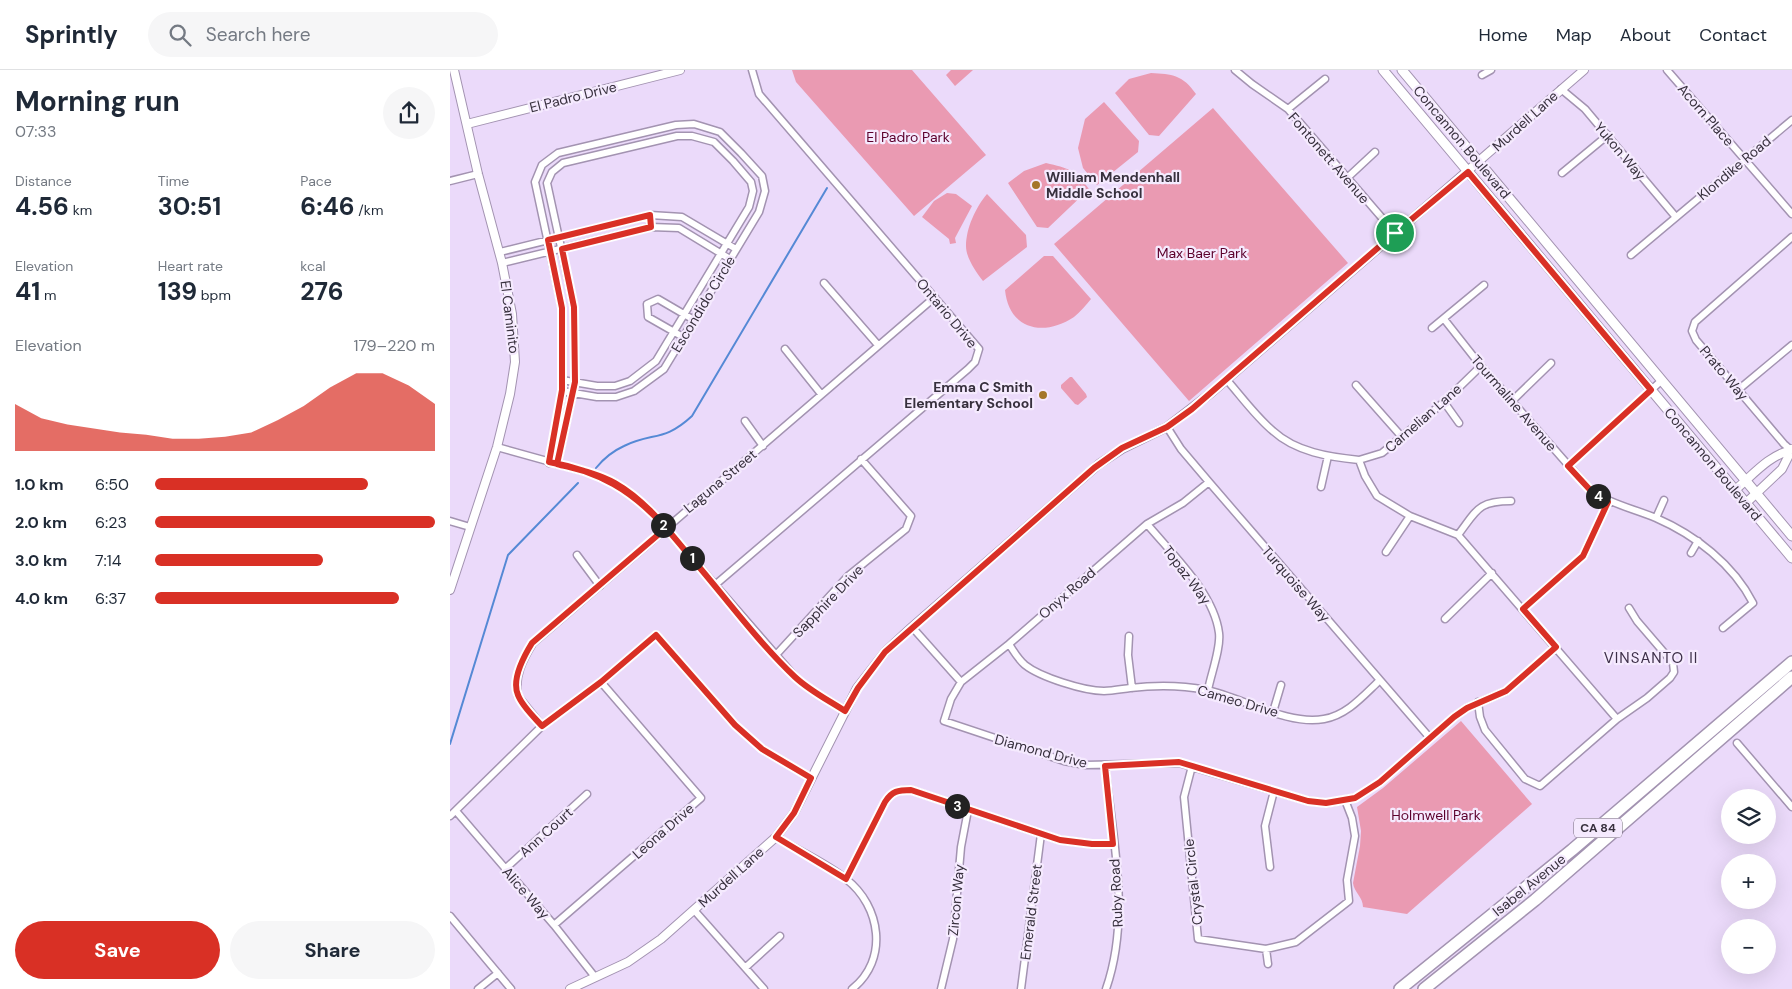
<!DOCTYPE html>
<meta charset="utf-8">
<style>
body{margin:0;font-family:"DM Sans",sans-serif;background:#f6f6f7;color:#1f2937;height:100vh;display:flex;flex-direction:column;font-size:19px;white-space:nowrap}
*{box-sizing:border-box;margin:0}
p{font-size:16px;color:#747a83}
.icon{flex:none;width:28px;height:28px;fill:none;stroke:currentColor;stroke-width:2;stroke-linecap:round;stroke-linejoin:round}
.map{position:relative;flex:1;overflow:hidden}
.side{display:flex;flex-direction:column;background:#fff;width:450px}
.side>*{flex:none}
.fabs{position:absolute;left:1271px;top:719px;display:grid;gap:10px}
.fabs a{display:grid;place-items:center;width:55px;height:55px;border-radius:50%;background:#fff;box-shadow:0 5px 20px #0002;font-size:25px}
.pin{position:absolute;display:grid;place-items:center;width:42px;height:42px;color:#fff;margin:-21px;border:2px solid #fff;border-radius:50%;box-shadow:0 1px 5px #0007}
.km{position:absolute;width:25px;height:25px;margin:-12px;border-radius:50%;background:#222;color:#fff;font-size:14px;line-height:25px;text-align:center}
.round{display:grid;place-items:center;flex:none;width:52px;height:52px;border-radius:26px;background:#f6f6f7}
.overview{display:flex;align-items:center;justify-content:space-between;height:85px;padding:0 15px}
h1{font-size:28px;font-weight:700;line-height:38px}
.figures{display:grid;grid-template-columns:repeat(3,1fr);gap:8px;height:85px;padding:5px 15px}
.figures div{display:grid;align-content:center}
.figures b{font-size:25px;font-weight:700}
.figures small{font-size:14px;font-weight:400}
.figures p{font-size:14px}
.chart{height:140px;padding:10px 15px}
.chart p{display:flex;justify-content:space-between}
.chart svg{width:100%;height:90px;margin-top:5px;fill:#d93025;opacity:.7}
.primary-button{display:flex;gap:10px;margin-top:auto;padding:10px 15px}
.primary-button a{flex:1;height:58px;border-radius:30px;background:#d93025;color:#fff;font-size:20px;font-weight:700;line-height:58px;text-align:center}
.primary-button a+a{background:#f6f6f7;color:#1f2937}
ul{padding:0 15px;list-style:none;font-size:16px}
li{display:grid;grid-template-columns:80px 60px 1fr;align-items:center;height:38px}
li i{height:12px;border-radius:6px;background:#d93025}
header{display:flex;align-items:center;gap:30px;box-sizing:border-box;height:70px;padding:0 25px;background:#fff;border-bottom:1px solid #e0e1e3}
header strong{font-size:24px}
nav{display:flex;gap:28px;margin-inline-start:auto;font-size:18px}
.search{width:350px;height:45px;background:#f6f6f7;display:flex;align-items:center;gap:12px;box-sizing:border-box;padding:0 18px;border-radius:28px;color:#747a83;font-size:19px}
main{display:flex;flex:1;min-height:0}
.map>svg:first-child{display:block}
.green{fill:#ea9ab2}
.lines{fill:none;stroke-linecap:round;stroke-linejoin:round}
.stream{stroke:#5589d5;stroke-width:2}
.minor-casing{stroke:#a393b1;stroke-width:9}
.tertiary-casing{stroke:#a393b1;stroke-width:10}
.secondary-casing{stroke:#a393b1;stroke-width:11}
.trunk-casing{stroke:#a393b1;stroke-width:14}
.minor{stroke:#fff;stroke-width:6}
.tertiary{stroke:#fff;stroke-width:8}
.secondary{stroke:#fff;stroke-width:9}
.trunk{stroke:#fff;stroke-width:11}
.route-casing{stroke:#fff;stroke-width:10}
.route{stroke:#d93025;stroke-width:6}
.poi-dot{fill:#a47629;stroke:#f5eafe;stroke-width:2}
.labels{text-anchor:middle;stroke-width:4.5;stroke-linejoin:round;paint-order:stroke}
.shield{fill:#f5eafe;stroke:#706877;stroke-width:1}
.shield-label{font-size:12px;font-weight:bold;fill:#37303d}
.street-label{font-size:14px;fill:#37303d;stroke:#f5eafe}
.park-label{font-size:14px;fill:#5c002c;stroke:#f5eafe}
.poi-label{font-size:14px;font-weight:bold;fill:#37303d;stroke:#f5eafe;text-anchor:start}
.neighbourhood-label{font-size:15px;letter-spacing:1px;fill:#3e3049;stroke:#f5eafe}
</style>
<header>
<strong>Sprintly</strong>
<div class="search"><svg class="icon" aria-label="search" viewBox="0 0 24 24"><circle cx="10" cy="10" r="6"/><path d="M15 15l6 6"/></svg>Search here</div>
<nav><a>Home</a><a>Map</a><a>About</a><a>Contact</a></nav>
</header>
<main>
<section class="side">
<div class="overview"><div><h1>Morning run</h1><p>07:33</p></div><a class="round"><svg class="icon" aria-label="share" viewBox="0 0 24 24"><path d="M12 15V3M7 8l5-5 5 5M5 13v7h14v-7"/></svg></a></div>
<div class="figures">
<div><p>Distance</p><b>4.56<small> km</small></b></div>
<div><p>Time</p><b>30:51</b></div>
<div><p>Pace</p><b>6:46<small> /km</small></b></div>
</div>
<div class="figures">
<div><p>Elevation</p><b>41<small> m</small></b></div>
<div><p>Heart rate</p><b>139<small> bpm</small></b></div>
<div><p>kcal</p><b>276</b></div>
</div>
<div class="chart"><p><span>Elevation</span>179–220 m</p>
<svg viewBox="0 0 160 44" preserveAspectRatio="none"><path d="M0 44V21L10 28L20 31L30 33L40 35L50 36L60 38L70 38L80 37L90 35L100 29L110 22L120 13L130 6L140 6L150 12L160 21V44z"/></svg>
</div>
<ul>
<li><b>1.0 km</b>6:50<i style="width:76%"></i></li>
<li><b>2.0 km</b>6:23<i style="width:100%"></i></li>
<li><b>3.0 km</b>7:14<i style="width:60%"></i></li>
<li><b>4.0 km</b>6:37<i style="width:87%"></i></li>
</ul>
<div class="primary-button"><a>Save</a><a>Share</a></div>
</section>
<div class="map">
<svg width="1342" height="919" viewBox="0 0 1342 919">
<rect width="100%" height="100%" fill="#ebdafa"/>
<!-- green -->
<path class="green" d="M 342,0 L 462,0 L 536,85 L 464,146 L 346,12 Z
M 501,0 L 523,0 L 505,16 L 496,5 Z
M 701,3 C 722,4 733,5 746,24 L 709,66 L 699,65 L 665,23 L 679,9 Z
M 654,32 L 689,71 L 688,82 L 647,115 L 633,98 L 628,78 L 635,49 Z
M 763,38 L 898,193 L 739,331 L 604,174 Z
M 596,93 C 618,98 626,100 639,119 L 598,158 L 587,157 L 558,113 L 574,101 Z
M 497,123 L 506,124 L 522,136 L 505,168 L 506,173 L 500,174 L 499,169 L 472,147 L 484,131 Z
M 537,124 L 576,165 L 577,177 L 533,211 C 526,202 516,188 516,176 C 516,158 526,137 537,124 Z
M 594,186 L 603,186 L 641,229 C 636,235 630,242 624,247 C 594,267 559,260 555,220 Z
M 620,307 L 622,307 L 636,324 L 637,327 L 628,335 L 625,334 L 611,318 L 611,315 Z
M 1011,651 L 1082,734 L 957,844 L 913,837 C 913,827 904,822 903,813 L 910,776 L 911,761 L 907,737 L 933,718 Z"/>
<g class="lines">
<!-- stream -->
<path class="stream" d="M 146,398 C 154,388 163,381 174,376 C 203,362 214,372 242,346 L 377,118
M 0,674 L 58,485 L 128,413"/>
<!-- minor casing -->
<g class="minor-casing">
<path id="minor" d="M 785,0 L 802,14 L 838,39 L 945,163
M 1217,0 L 1342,144
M 1032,5 L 1041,0
M 1111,19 L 1135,39 L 1225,146
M 838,39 L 875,9
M 1112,103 L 1158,65
M 896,109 L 925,82
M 0,111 L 28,104
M 50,182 L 200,145 L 232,147 L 286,179
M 1181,185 L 1342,50
M 52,193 L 201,157 L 229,158 L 280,189
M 374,213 L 428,275
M 994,249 L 1031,296 L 1142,422 C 1162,434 1184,439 1206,448 C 1245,465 1283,494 1303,533 L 1273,558
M 982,258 L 1034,215
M 233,267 L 198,247 L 197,234 L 208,229 L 244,250
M 335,279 L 371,324
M 776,309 C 791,326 806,347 823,361 C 846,382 879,387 909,390 L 915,406 L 927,426 L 960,446 L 1008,465 L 1167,649
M 906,315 L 952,367
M 1288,320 L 1342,275
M 1062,331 L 1101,293
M 994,332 L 1009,353
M 295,351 L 313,376
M 717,357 L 731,379 L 759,412 L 980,668
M 47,377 L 144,404 L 165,413 L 200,440 L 346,608 L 360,619 L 395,641
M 1341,380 L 1334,374 L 1246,270 L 1242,261 L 1245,252 L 1342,167
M 909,390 L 932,383 L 994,332 L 1031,296
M 99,393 L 112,321 L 112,238 L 85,112 L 92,95 L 108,83 L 226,55 L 244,54 L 270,62 L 291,83 L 312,106 L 315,121 L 309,142 L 214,299 L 184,321 L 166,327 L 147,327 L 112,321
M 107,394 L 125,312 L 124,237 L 97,113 L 102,102 L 113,93 L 227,66 L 242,66 L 264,72 L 283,91 L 301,112 L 303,121 L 299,137 L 206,291 L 180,311 L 165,316 L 147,316 L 112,310
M 1118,396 L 1211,311
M 759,412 L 733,433 L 697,454 L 559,574 L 511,612 L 501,629 L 494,651 L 614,691 L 635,695 L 729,693 L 858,731 L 877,733 L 905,728 L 930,712 L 1004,647 L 1017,638 L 1056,621 L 1106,577
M 871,417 L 878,386
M 1206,448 L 1214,430
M 0,451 L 20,457
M 697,454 C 722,484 764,523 769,563 C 771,578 761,604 758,620
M 1008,465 C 1027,440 1028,431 1061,431
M 936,482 L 960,446
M 1241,483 L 1248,471
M 127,485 L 150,516
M 265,515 L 518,299 L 525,292 L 529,279 L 309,24 L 302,0
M 1073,539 L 1133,486 L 1158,432
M 995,549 L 1042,503
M 462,557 L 511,612
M 679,566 L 678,585 L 682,618
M 559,574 C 564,582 568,589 575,595 C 590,607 634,621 654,621 C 662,621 672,619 680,618 C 706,615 731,615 756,620 C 791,627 838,656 874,649 C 897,645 913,626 929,611
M 325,586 L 398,506 L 456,459 L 461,446 L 411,389
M 1028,632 L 1030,647 L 1035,660 L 1075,709 L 1090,716 L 1167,649 L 1197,628 L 1220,608 L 1224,602 L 1223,593 L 1187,551 L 1179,538
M 823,642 L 831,615
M 92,656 L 68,626 C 64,607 73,589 83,573 L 485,227
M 1287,673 L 1342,737
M 655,696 C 663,769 681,848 656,919
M 742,696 L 734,727 L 748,869 L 816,879 L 846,872 L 899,831 L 897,810 L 905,766 L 902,748 L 895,730
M 6,741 L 104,855 L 145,907
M 0,746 L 92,656 L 151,612 L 206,565 L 285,655 L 312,679 L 361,708
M 326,767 C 347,780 377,793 396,809 C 431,836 439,890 402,919
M 820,797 L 815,756 L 824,721
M 55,799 L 137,724
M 396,809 L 435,732 C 442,721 448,720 461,720 L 610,770 L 642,774 L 663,774
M 244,840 L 314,919
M 0,846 L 61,919
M 104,855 L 251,728 L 151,612
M 816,879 L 818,894
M 296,897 L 330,866
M 28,919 L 48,903
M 491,919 L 503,869 L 511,777 L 518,740
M 571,919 L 591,764"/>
</g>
<!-- tertiary casing -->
<g class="tertiary-casing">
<path id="tertiary" d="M 17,54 L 230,0
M 1285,420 C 1303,405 1318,386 1341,380
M 1296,433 L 1332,399 L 1342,379
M 0,520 L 47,377 L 60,324 L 65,292 L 62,244 L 52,193 L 28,104 L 4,0
M 120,919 L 178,892 L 211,869 L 326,767 L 344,743 L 407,618 L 435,582 L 462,557 L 649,394 L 672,379 L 717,357 L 761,323 L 1134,0"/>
</g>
<!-- secondary casing -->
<g class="secondary-casing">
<path id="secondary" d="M 933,0 L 1342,488
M 952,0 L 1342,466"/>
</g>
<!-- trunk casing -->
<g class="trunk-casing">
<path id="trunk" d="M 950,919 L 1122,780 L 1342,592
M 974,919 L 1085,830 L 1342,607"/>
</g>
<!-- minor -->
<use href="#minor" class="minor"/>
<!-- tertiary -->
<use href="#tertiary" class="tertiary"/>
<!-- secondary -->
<use href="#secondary" class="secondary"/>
<!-- trunk -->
<use href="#trunk" class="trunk"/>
</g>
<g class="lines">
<!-- route casing -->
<g class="route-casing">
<path id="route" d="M 945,163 L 742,339 L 717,357 L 672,378 L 644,398 L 435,582 L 408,618 L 395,641 C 378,630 360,621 345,607 C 306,570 273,524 238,484 C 216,458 195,430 165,413 C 147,403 126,399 107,394 L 125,312 L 124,237 L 112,179 L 201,157 L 200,145 L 98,170 L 112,238 L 112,320 L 99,392 C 149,401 182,420 216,458 L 82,573 C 74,586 61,609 68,625 C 72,636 84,647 92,656 L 151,612 L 206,565 L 285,655 L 312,679 L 361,708 L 344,743 L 326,767 L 396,809 L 435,732 C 442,721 448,720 461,720 L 610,770 L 642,774 L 663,774 L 655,696 L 729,692 L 858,731 L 876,733 L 905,728 L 930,712 L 1004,647 L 1017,638 L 1056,621 L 1106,577 L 1073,539 L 1133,486 L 1158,432 L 1142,422 L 1118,396 L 1201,320 L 1018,102 L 945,163"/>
</g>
<!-- route -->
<use href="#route" class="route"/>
</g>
<!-- markers -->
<g class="poi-dot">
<circle cx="586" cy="115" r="5"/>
<circle cx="593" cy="325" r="5"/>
</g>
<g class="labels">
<!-- shield labels -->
<rect class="shield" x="1124" y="748.5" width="48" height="19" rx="4"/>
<g class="shield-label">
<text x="1148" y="762">CA 84</text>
</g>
<!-- street labels -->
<g class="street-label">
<text transform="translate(123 27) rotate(-14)" y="5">El Padro Drive</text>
<text transform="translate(1256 45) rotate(49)" y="5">Acorn Place</text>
<text transform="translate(1075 51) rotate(-42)" y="5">Murdell Lane</text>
<text transform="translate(1012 72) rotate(50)" y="5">Concannon Boulevard</text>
<text transform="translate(1170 81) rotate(50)" y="5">Yukon Way</text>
<text transform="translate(879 88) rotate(49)" y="5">Fontonett Avenue</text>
<text transform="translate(1284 98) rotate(-40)" y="5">Klondike Road</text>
<text transform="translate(253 234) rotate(-59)" y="5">Escondido Circle</text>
<text transform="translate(497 243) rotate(50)" y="5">Ontario Drive</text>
<text transform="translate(60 247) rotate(83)" y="5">El Caminito</text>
<text transform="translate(1274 303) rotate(50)" y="5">Prato Way</text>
<text transform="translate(1064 333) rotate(49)" y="5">Tourmaline Avenue</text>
<text transform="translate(973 348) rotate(-41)" y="5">Carnelian Lane</text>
<text transform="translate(1263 394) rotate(50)" y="5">Concannon Boulevard</text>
<text transform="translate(270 411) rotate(-40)" y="5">Laguna Street</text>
<text transform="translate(737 505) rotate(53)" y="5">Topaz Way</text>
<text transform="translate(846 514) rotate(49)" y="5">Turquoise Way</text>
<text transform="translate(617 523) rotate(-41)" y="5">Onyx Road</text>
<text transform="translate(378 531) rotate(-46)" y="5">Sapphire Drive</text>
<text transform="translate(788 631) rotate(16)" y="5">Cameo Drive</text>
<text transform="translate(591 681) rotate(15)" y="5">Diamond Drive</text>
<text transform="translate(213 761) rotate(-41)" y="5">Leona Drive</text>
<text transform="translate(96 762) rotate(-42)" y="5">Ann Court</text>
<text transform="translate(281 807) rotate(-42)" y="5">Murdell Lane</text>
<text transform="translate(743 812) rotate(-96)" y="5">Crystal Circle</text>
<text transform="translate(1079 815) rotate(-39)" y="5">Isabel Avenue</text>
<text transform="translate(76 823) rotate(49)" y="5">Alice Way</text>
<text transform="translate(666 823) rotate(-93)" y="5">Ruby Road</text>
<text transform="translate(506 830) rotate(-85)" y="5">Zircon Way</text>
<text transform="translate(581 842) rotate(-83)" y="5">Emerald Street</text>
</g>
<!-- park labels -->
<g class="park-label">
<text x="458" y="72">El Padro Park</text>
<text x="752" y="188">Max Baer Park</text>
<text x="986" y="750">Holmwell Park</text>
</g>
<!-- poi labels -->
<g class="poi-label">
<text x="596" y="112">William Mendenhall<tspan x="596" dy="16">Middle School</tspan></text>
<text x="583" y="322" text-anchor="end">Emma C Smith<tspan x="583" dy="16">Elementary School</tspan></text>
</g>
<!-- neighbourhood labels -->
<g class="neighbourhood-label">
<text x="1201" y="593">VINSANTO II</text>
</g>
</g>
</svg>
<div class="fabs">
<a><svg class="icon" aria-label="layers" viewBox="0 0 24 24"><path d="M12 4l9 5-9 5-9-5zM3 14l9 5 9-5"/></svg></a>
<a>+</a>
<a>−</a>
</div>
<div class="pin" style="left:945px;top:163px;background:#1e9e55"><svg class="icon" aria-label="arrive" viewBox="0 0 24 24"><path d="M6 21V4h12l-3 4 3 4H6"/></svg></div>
<b class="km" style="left:242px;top:488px">1</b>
<b class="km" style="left:213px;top:455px">2</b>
<b class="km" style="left:507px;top:736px">3</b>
<b class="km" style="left:1148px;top:426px">4</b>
</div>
</main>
